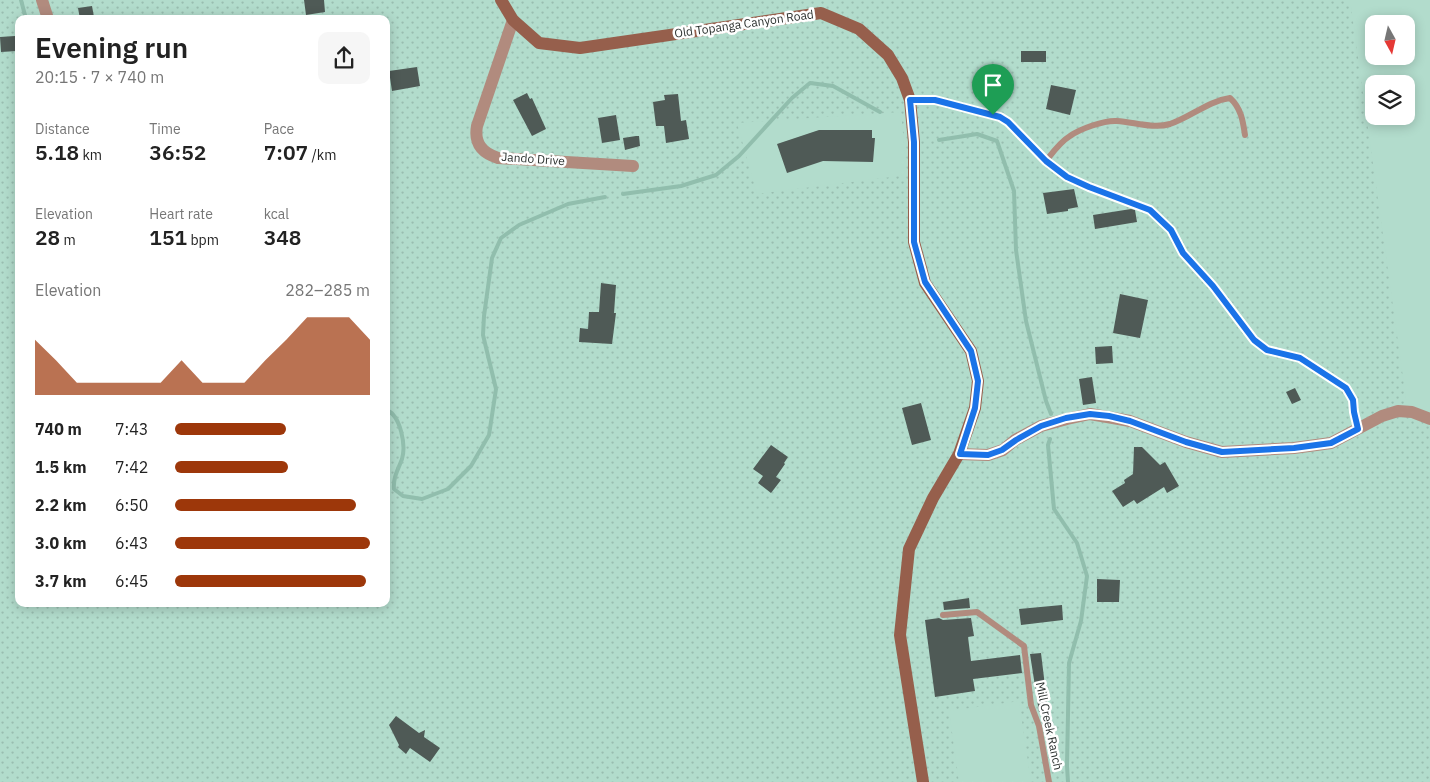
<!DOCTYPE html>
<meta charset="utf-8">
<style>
body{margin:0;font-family:"IBM Plex Sans",sans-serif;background:#f6f6f6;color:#222;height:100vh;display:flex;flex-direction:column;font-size:19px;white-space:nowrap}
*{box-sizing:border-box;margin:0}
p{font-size:16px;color:#767676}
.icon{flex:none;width:28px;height:28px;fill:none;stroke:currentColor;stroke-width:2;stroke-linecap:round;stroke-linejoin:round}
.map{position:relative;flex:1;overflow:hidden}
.details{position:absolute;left:15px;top:15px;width:375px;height:592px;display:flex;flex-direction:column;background:#fff;border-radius:10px;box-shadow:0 2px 12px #0003}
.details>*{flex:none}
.needle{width:32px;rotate:172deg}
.buttons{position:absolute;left:1365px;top:15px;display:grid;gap:10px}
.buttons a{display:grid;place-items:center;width:50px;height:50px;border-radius:10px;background:#fff;box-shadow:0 2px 12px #0003;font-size:25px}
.pin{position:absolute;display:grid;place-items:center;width:42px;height:42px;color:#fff;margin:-51px -21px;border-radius:50% 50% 50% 0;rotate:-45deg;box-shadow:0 0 5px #0007}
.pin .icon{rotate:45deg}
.round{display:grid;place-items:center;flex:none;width:52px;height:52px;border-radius:10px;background:#f6f6f6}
.head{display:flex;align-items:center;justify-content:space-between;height:85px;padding:0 20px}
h1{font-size:28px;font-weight:600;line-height:38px}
.stats{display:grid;grid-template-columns:repeat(3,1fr);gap:8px;height:85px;padding:5px 20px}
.stats div{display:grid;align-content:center}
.stats b{font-size:21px;font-weight:600}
.stats small{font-size:14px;font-weight:400}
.stats p{font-size:14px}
.chart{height:140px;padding:10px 20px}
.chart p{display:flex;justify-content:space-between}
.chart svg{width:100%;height:90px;margin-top:5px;fill:#9d370a;opacity:.7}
ul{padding:0 20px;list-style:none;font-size:16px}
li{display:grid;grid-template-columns:80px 60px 1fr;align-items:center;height:38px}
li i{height:12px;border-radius:6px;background:#9d370a}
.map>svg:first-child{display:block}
.grass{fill:url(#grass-dots);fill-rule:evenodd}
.park{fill:#b2dccc;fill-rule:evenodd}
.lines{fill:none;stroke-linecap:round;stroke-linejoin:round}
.stream{stroke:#91bead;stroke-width:4}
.building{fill:#4f5a56}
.service{stroke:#b18b7e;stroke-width:6}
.minor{stroke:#b18b7e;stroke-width:12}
.secondary{stroke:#965f4c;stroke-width:12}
.route-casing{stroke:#fff;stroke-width:10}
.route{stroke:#1a73e8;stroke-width:6}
.labels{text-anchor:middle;stroke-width:5;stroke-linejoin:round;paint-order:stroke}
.street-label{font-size:12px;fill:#2c312f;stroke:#fff}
</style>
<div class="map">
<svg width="1430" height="782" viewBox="0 0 1430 782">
<defs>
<pattern id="grass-dots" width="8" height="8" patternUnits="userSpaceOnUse" patternTransform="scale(1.25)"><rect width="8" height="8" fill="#b2dccc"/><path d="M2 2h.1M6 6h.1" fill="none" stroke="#99bdb0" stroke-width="1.8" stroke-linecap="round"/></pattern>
</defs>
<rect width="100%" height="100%" fill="#dae8e2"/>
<!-- grass -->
<path class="grass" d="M 0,0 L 1430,0 L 1430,782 L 0,782 ZM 19,19 L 386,19 L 386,604 L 19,604 ZM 1374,24 L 1406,24 L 1406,56 L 1374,56 ZM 1374,84 L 1406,84 L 1406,116 L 1374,116 Z"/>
<!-- park -->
<path class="park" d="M 1350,0 L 1430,0 L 1430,417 L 1407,406 ZM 1374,24 L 1406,24 L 1406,56 L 1374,56 ZM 1374,84 L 1406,84 L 1406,116 L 1374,116 Z
M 901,112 L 907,175 L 757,194 L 737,123 Z
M 1019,701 L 1031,782 L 959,782 L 949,711 Z"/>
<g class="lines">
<!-- stream -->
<path class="stream" d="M 21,0 L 26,19
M 939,140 L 977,134 L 997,141 L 1014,191 L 1016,250 L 1026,321 L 1046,401 L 1051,414
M 623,194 L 681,186 L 716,175 L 739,156 L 792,98 L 810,83 L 833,86 L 880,112
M 386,410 C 401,415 406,446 402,459 C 398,470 393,477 394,489 L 403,496 L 422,499 L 448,489 L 471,466 L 489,435 L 496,389 L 483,335 L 484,316 L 492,258 L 501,238 L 519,225 L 568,204 L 605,197
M 1050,439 L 1048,445 L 1054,509 L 1077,543 L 1087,576 L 1081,621 L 1069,663 L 1067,766 L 1068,782"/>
</g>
<!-- building -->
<path class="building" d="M 304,0 L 324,0 L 325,12 L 306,15 Z
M 92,6 L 94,17 L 80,19 L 78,8 Z
M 15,36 L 17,51 L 1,52 L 0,37 Z
M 1021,51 L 1046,51 L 1046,62 L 1021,62 Z
M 417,67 L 420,86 L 392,91 L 389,71 Z
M 1051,85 L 1076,90 L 1070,115 L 1046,109 Z
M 527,93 L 530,99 L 532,98 L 546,129 L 532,136 L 513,100 Z
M 678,94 L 681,121 L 686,120 L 689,139 L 666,143 L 664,126 L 656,126 L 653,102 L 665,100 L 664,95 Z
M 616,115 L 620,140 L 602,143 L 598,118 Z
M 819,130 L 872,130 L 872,138 L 875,138 L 873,162 L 823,161 L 787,173 L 777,144 Z
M 636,136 L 639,136 L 640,146 L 625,150 L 623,138 Z
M 1074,189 L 1078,207 L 1068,209 L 1068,211 L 1047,214 L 1043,193 Z
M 1131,209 L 1135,210 L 1137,222 L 1095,229 L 1093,215 Z
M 601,283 L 616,285 L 614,313 L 616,313 L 612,344 L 579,342 L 580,328 L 588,329 L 589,312 L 599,312 Z
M 1120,294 L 1148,300 L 1140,338 L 1113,333 Z
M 1112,346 L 1113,363 L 1096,364 L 1095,347 Z
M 1092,377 L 1096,403 L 1083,405 L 1079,379 Z
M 1295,388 L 1301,400 L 1292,404 L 1286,392 Z
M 921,403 L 931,440 L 912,445 L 902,408 Z
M 771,445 L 788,457 L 784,463 L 785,464 L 776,477 L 781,480 L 771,493 L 758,483 L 763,476 L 753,469 Z
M 1134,447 L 1142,447 L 1160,465 L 1165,462 L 1179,486 L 1167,493 L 1164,487 L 1137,504 L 1134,500 L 1123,507 L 1112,491 L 1125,483 L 1124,480 L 1133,474 Z
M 1097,579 L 1120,580 L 1119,602 L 1097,602 Z
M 969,598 L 970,608 L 944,610 L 943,602 Z
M 1062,605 L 1063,620 L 1021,625 L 1019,609 Z
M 939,618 L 943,620 L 971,618 L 974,636 L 968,637 L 971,661 L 1020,655 L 1022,673 L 973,679 L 975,691 L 935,697 L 925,620 Z
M 1041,653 L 1048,711 L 1039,712 L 1030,654 Z
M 396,716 L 419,733 L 425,730 L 424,737 L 440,748 L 430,762 L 410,748 L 406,754 L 398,747 L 399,745 L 389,725 Z"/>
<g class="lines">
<!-- service -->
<path class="service" d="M 910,100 L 935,100 L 1000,117 L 1008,122 L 1046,161 L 1067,177 L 1089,187 L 1150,211 L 1171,230 L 1183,253 L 1213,286 L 1254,340 L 1267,350 L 1300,358 L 1346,388 L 1353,400 L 1354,412 L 1358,429
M 1046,161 C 1053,152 1060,142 1070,136 C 1080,129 1104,120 1117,121 C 1134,122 1153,129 1170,124 C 1191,117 1208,101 1230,98 C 1241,108 1243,121 1245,135
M 943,615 L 977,612 L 1024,646 L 1031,705 L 1039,726 L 1049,782"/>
<!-- minor -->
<path class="minor" d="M 42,0 L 48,19
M 513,20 L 477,126 C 474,143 482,153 498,158 L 633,166
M 959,454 L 988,455 L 1003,450 L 1015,440 L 1041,426 L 1067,419 L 1090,414 L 1130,421 L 1186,442 L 1222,452 L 1294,448 L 1331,443 L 1382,416 L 1398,411 L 1412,412 L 1430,419"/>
<!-- secondary -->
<path class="secondary" d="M 501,0 L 513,20 L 539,43 L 580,48 L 821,13 L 859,29 L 888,55 L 902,78 L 910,100 L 914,142 L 914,242 L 925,283 L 971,351 L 978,381 L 975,408 L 959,454 L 933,498 L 909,549 L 900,635 L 923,782"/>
</g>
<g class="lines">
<!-- route casing -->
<g class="route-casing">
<path id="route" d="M 910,100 L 935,100 L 1000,117 L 1008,122 L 1046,161 L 1067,177 L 1089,187 L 1150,210 L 1171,230 L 1183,253 L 1213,286 L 1254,340 L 1267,350 L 1300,358 L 1346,388 L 1353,400 L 1354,412 L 1358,429 L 1331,443 L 1294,448 L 1222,452 L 1186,442 L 1130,421 L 1109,416 L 1090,414 L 1066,418 L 1041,426 L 1016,440 L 1002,450 L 988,455 L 960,454 L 975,408 L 978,381 L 971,351 L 925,282 L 914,242 L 914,142 Z"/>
</g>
<!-- route -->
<use href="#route" class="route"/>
</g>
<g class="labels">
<!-- street labels -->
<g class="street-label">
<text transform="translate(744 24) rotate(-8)" y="4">Old Topanga Canyon Road</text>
<text transform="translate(533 159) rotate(4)" y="4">Jando Drive</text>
<text transform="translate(1049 726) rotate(78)" y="4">Mill Creek Ranch</text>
</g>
</g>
</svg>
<div class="buttons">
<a><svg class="needle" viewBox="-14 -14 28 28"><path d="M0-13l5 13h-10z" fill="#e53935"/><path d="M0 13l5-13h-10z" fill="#767676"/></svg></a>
<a><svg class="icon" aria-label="layers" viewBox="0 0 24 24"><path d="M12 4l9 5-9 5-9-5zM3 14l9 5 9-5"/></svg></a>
</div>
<div class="pin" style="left:993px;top:115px;background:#1e9e55"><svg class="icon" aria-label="arrive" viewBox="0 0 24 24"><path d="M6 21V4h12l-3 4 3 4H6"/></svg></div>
<section class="details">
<div class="head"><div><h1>Evening run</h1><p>20:15 · 7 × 740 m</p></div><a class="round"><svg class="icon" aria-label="share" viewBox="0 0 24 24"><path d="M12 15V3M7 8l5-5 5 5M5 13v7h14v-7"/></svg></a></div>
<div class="stats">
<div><p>Distance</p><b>5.18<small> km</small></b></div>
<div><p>Time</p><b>36:52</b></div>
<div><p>Pace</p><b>7:07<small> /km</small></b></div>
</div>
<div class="stats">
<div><p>Elevation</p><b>28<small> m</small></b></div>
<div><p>Heart rate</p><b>151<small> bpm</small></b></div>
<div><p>kcal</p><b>348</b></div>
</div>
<div class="chart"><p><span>Elevation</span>282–285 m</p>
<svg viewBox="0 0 160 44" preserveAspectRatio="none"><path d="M0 44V17L10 27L20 38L30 38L40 38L50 38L60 38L70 27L80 38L90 38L100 38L110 27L120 17L130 6L140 6L150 6L160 17V44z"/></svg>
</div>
<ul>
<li><b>740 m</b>7:43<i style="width:57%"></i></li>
<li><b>1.5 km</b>7:42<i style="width:58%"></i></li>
<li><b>2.2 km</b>6:50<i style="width:93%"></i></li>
<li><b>3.0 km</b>6:43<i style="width:100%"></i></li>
<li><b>3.7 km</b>6:45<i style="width:98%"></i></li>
</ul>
</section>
</div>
